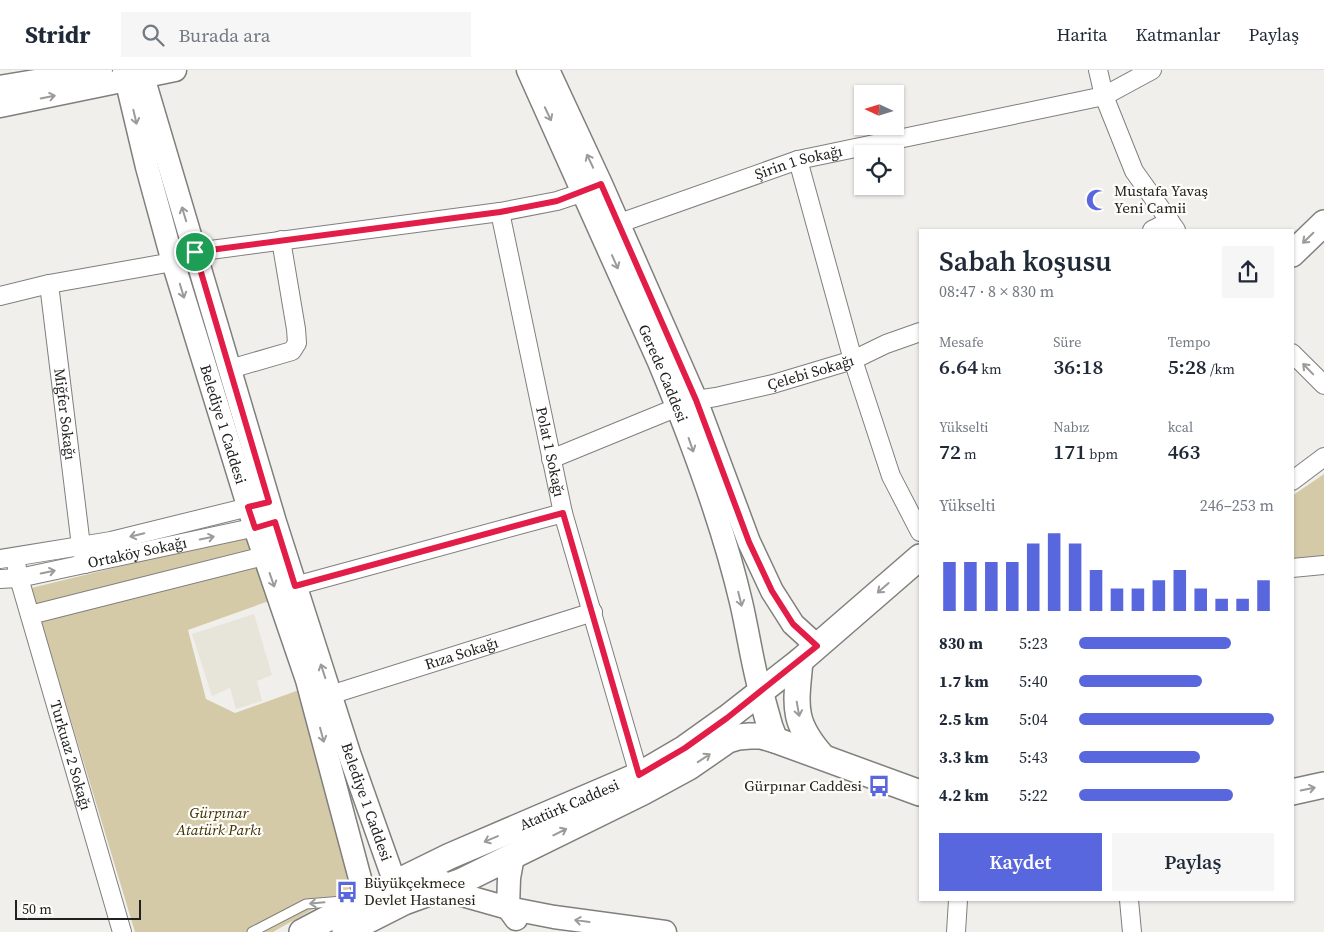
<!DOCTYPE html>
<html lang="tr">
<meta charset="utf-8">
<style>
body{margin:0;font-family:"Source Serif 4",serif;background:#f6f6f7;color:#1f2937;height:100vh;display:flex;flex-direction:column;font-size:19px;white-space:nowrap}
*{box-sizing:border-box;margin:0}
p{font-size:16px;color:#747a83}
.icon{flex:none;width:28px;height:28px;fill:none;stroke:currentColor;stroke-width:2;stroke-linecap:round;stroke-linejoin:round}
.map{position:relative;flex:1;overflow:hidden}
.drawer{position:absolute;left:919px;top:159px;width:375px;height:672px;display:flex;flex-direction:column;background:#fff;border-radius:0px;box-shadow:0 1px 4px #0004}
.drawer>*{flex:none}
.needle{width:32px;rotate:274deg}
.controls{position:absolute;left:854px;top:15px;display:grid;gap:10px}
.controls a{display:grid;place-items:center;width:50px;height:50px;border-radius:0px;background:#fff;box-shadow:0 1px 4px #0004;font-size:25px}
.scale{position:absolute;left:15px;bottom:12px;width:126px;box-sizing:border-box;padding-left:5px;border:2px solid #21211f;border-top:0;font-size:14px;line-height:18px;white-space:nowrap;color:#21211f;-webkit-text-stroke:4px #fefdf9;paint-order:stroke}
.pin{position:absolute;display:grid;place-items:center;width:42px;height:42px;color:#fff;margin:-21px;border:2px solid #fff;border-radius:50%;box-shadow:0 1px 5px #0007}
.round{display:grid;place-items:center;flex:none;width:52px;height:52px;border-radius:0px;background:#f6f6f7}
.headline{display:flex;align-items:center;justify-content:space-between;height:85px;padding:0 20px}
h1{font-size:28px;font-weight:600;line-height:38px}
.stats{display:grid;grid-template-columns:repeat(3,1fr);gap:8px;height:85px;padding:5px 20px}
.stats div{display:grid;align-content:center}
.stats b{font-size:21px;font-weight:600}
.stats small{font-size:14px;font-weight:400}
.stats p{font-size:14px}
.chart{height:140px;padding:10px 20px}
.chart p{display:flex;justify-content:space-between}
.chart svg{width:100%;height:90px;margin-top:5px;stroke:#5967de;stroke-width:6}
.action{display:flex;gap:10px;margin-top:auto;padding:10px 20px}
.action a{flex:1;height:58px;border-radius:0px;background:#5967de;color:#fff;font-size:20px;font-weight:600;line-height:58px;text-align:center}
.action a+a{background:#f6f6f7;color:#1f2937}
ul{padding:0 20px;list-style:none;font-size:16px}
li{display:grid;grid-template-columns:80px 60px 1fr;align-items:center;height:38px}
li i{height:12px;border-radius:6px;background:#5967de}
header{display:flex;align-items:center;gap:30px;box-sizing:border-box;height:70px;padding:0 25px;background:#fff;border-bottom:1px solid #e0e1e3}
header strong{font-size:24px}
nav{display:flex;gap:28px;margin-inline-start:auto;font-size:18px}
.search{width:350px;height:45px;background:#f6f6f7;display:flex;align-items:center;gap:12px;box-sizing:border-box;padding:0 18px;border-radius:0px;color:#747a83;font-size:19px}
.map>svg:first-child{display:block}
.built{fill:#e7e4d9}
.green{fill:#d5caa8}
.lines{fill:none;stroke-linecap:round;stroke-linejoin:round}
.service-casing{stroke:#807f7c;stroke-width:11}
.minor-casing{stroke:#807f7c;stroke-width:20}
.tertiary-casing{stroke:#807f7c;stroke-width:25}
.secondary-casing{stroke:#807f7c;stroke-width:28}
.service{stroke:#fff;stroke-width:9}
.minor{stroke:#fff;stroke-width:18}
.tertiary{stroke:#fff;stroke-width:22}
.secondary{stroke:#fff;stroke-width:25}
.oneway{stroke:#9b9b9a}
.route-casing{stroke:#fff;stroke-width:10}
.route{stroke:#e11d48;stroke-width:6}
.labels{text-anchor:middle;stroke-width:4.5;stroke-linejoin:round;paint-order:stroke}
.street-label{font-size:15px;fill:#21211f;stroke:#fefdf9}
.poi-label{font-size:15px;fill:#21211f;stroke:#fefdf9;text-anchor:start}
.park-label{font-size:15px;font-style:italic;fill:#3b2f00;stroke:#fefdf9}
</style>
<header>
<strong>Stridr</strong>
<div class="search"><svg class="icon" aria-label="search" viewBox="0 0 24 24"><circle cx="10" cy="10" r="6"/><path d="M15 15l6 6"/></svg>Burada ara</div>
<nav><a>Harita</a><a>Katmanlar</a><a>Paylaş</a></nav>
</header>
<div class="map">
<svg width="1324" height="862" viewBox="0 0 1324 862">
<rect width="100%" height="100%" fill="#f0efec"/>
<!-- built -->
<path class="built" d="M 254,544 L 272,605 L 257,611 L 262,631 L 236,639 L 230,618 L 212,626 L 192,564 Z"/>
<!-- green -->
<path class="green" d="M 1324,404 L 1324,490 L 1293,494 L 1292,426 Z
M 250,465 L 269,531 L 188,560 L 206,629 L 235,643 L 299,620 L 354,816 L 273,862 L 135,862 L 31,518 Z"/>
<g class="lines">
<!-- service casing -->
<g class="service-casing">
<path id="service" d="M 252,862 L 306,834 L 343,831"/>
</g>
<!-- minor casing -->
<g class="minor-casing">
<g id="minor">
<path d="M 1098,0 L 1104,26 L 1134,101 L 1176,160"/>
<path d="M 798,90 L 853,290 L 891,406 L 920,462"/>
<path id="s1" d="M 500,142 L 563,443 L 639,705"/>
<path id="s2" d="M 617,154 L 798,90 L 1104,26 L 1152,0"/>
<path d="M 1152,160 L 1170,151"/>
<path d="M 195,182 L 500,142 L 557,131 L 584,122"/>
<path id="s3" d="M 49,214 L 81,476 L 85,494"/>
<path d="M 0,226 L 49,214 L 173,192"/>
<path d="M 1292,283 L 1324,315"/>
<path d="M 230,299 L 292,281 L 297,273 L 296,259 L 281,170"/>
<path id="s4" d="M 696,330 L 716,327 L 773,314 L 853,290 L 886,274 L 920,262"/>
<path d="M 551,389 L 678,337"/>
<path d="M 1292,411 L 1324,387"/>
<path id="s5" d="M 15,488 L 19,508 L 122,862"/>
<path d="M 0,489 L 111,471 L 261,434"/>
<path d="M 1292,498 L 1324,495"/>
<path id="s6" d="M 0,509 L 19,508 L 266,455"/>
<path d="M 295,516 L 563,443"/>
<path d="M 30,545 L 264,486"/>
<path id="s7" d="M 330,625 L 593,542"/>
<path d="M 1129,830 L 1132,862"/>
<path d="M 956,862 L 958,830"/>
</g>
</g>
<!-- tertiary casing -->
<g class="tertiary-casing">
<g id="tertiary">
<path id="s8" d="M 124,0 L 147,97 L 173,192 L 255,458 L 307,610 L 370,846"/>
<path id="s9" d="M 141,0 L 275,452 L 350,686 L 395,813 L 402,829"/>
<path id="s10" d="M 528,0 L 659,292 C 691,369 722,451 741,532 C 748,562 752,592 760,621"/>
<path d="M 548,0 L 601,114 L 696,330 L 749,472 L 772,521 L 793,554 L 817,576"/>
<path d="M 0,17 L 101,0"/>
<path d="M 0,36 L 175,0"/>
<path d="M 513,786 L 509,808 L 508,838 L 516,849"/>
<path d="M 436,807 L 447,817 L 462,825 L 508,838 L 554,847 L 665,862"/>
</g>
</g>
<!-- secondary casing -->
<g class="secondary-casing">
<g id="secondary">
<path d="M 1292,184 L 1324,153"/>
<path d="M 800,591 C 796,635 791,651 822,686"/>
<path d="M 760,621 L 770,657 L 775,670"/>
<path d="M 1292,722 L 1324,715"/>
<path id="s11" d="M 302,862 L 395,813 L 450,786 L 639,705 L 685,678 L 727,648 L 800,591 L 920,487"/>
<path d="M 345,862 L 404,832 L 462,811 L 643,722 L 689,697 L 728,670 L 738,667 L 750,666 L 761,666 L 775,670 L 920,723"/>
</g>
</g>
<!-- service -->
<use href="#service" class="service"/>
<!-- minor -->
<use href="#minor" class="minor"/>
<!-- tertiary -->
<use href="#tertiary" class="tertiary"/>
<!-- secondary -->
<use href="#secondary" class="secondary"/>
</g>
<!-- one-way arrows -->
<defs><path id="oneway-shaft" d="M-6 0H5M1.5-3L5.5 0L1.5 3" fill="none" stroke-width="1.6" stroke-linecap="round" stroke-linejoin="round" transform="scale(1.25)"/></defs>
<g class="oneway">
<use href="#oneway-shaft" transform="translate(48 27) rotate(-11)"/>
<use href="#oneway-shaft" transform="translate(548 44) rotate(65)"/>
<use href="#oneway-shaft" transform="translate(135 47) rotate(77)"/>
<use href="#oneway-shaft" transform="translate(590 91) rotate(-115)"/>
<use href="#oneway-shaft" transform="translate(184 144) rotate(-107)"/>
<use href="#oneway-shaft" transform="translate(1308 168) rotate(136)"/>
<use href="#oneway-shaft" transform="translate(615 192) rotate(66)"/>
<use href="#oneway-shaft" transform="translate(182 221) rotate(73)"/>
<use href="#oneway-shaft" transform="translate(1308 299) rotate(-134)"/>
<use href="#oneway-shaft" transform="translate(691 375) rotate(71)"/>
<use href="#oneway-shaft" transform="translate(137 465) rotate(166)"/>
<use href="#oneway-shaft" transform="translate(207 468) rotate(-12)"/>
<use href="#oneway-shaft" transform="translate(48 502) rotate(-12)"/>
<use href="#oneway-shaft" transform="translate(272 510) rotate(71)"/>
<use href="#oneway-shaft" transform="translate(883 518) rotate(139)"/>
<use href="#oneway-shaft" transform="translate(740 529) rotate(76)"/>
<use href="#oneway-shaft" transform="translate(323 601) rotate(-108)"/>
<use href="#oneway-shaft" transform="translate(798 639) rotate(80)"/>
<use href="#oneway-shaft" transform="translate(322 665) rotate(75)"/>
<use href="#oneway-shaft" transform="translate(704 688) rotate(-33)"/>
<use href="#oneway-shaft" transform="translate(1308 719) rotate(-12)"/>
<use href="#oneway-shaft" transform="translate(560 762) rotate(-26)"/>
<use href="#oneway-shaft" transform="translate(491 769) rotate(157)"/>
<use href="#oneway-shaft" transform="translate(317 833) rotate(175)"/>
<use href="#oneway-shaft" transform="translate(582 851) rotate(-172)"/>
</g>
<g class="lines">
<!-- route casing -->
<g class="route-casing">
<path id="route" d="M 601,114 L 696,330 L 749,472 L 772,521 L 793,554 L 817,576 L 727,648 L 685,678 L 639,705 L 563,443 L 295,516 L 275,452 L 255,458 L 248,437 L 269,432 L 195,182 L 500,142 L 557,131 Z"/>
</g>
<!-- route -->
<use href="#route" class="route"/>
</g>
<!-- icons -->
<defs>
<g id="mosque-bare" transform="scale(1.725)"><path d="M3.5-4.9A6 6 0 1 0 3.5 4.9A5 5 0 1 1 3.5-4.9Z" fill="#5967de" stroke="#fefdf9" stroke-width="2.5" paint-order="stroke"/></g>
<g id="bus-bare" transform="scale(1.725)"><path d="M-5-6H5V4H4V6H2V4H-2V6H-4V4H-5ZM-3.5-4V0h7V-4ZM-3.5 1.2v1.5H-2V1.2ZM2 1.2v1.5H3.5V1.2Z" fill="#5967de" stroke="#fefdf9" stroke-width="2.5" paint-order="stroke"/></g>
</defs>
<g fill-rule="evenodd">
<use href="#mosque-bare" x="1097" y="130"/>
<use href="#bus-bare" x="879" y="716"/>
<use href="#bus-bare" x="347" y="822"/>
</g>
<g class="labels">
<!-- street labels -->
<g class="street-label">
<text dy="5" stroke="none"><textPath href="#s2" startOffset="192">Şirin 1 Sokağı</textPath></text>
<text dy="5" stroke="none"><textPath href="#s4" startOffset="118">Çelebi Sokağı</textPath></text>
<text dy="5" stroke="none"><textPath href="#s10" startOffset="332">Gerede Caddesi</textPath></text>
<text dy="5" stroke="none"><textPath href="#s3" startOffset="131">Miğfer Sokağı</textPath></text>
<text dy="5" stroke="none"><textPath href="#s8" startOffset="368">Belediye 1 Caddesi</textPath></text>
<text dy="5" stroke="none"><textPath href="#s1" startOffset="245">Polat 1 Sokağı</textPath></text>
<text dy="5" stroke="none"><textPath href="#s6" startOffset="140">Ortaköy Sokağı</textPath></text>
<text dy="5" stroke="none"><textPath href="#s7" startOffset="138">Rıza Sokağı</textPath></text>
<text dy="5" stroke="none"><textPath href="#s5" startOffset="205">Turkuaz 2 Sokağı</textPath></text>
<text dy="5" stroke="none"><textPath href="#s9" startOffset="766">Belediye 1 Caddesi</textPath></text>
<text dy="5" stroke="none"><textPath href="#s11" startOffset="296">Atatürk Caddesi</textPath></text>
</g>
<!-- poi labels -->
<g class="poi-label">
<text x="1114" y="126">Mustafa Yavaş<tspan x="1114" dy="17">Yeni Camii</tspan></text>
<text x="862" y="721" text-anchor="end">Gürpınar Caddesi</text>
<text x="364" y="818">Büyükçekmece<tspan x="364" dy="17">Devlet Hastanesi</tspan></text>
</g>
<!-- park labels -->
<g class="park-label">
<text x="219" y="748">Gürpınar<tspan x="219" dy="17">Atatürk Parkı</tspan></text>
</g>
</g>
</svg>
<div class="controls">
<a><svg class="needle" viewBox="-14 -14 28 28"><path d="M0-13l5 13h-10z" fill="#e53935"/><path d="M0 13l5-13h-10z" fill="#747a83"/></svg></a>
<a><svg class="icon" aria-label="locate" viewBox="0 0 24 24"><circle cx="12" cy="12" r="6"/><path d="M12 2v4M12 18v4M2 12h4M18 12h4"/></svg></a>
</div>
<div class="scale">50 m</div>
<div class="pin" style="left:195px;top:182px;background:#1e9e55"><svg class="icon" aria-label="arrive" viewBox="0 0 24 24"><path d="M6 21V4h12l-3 4 3 4H6"/></svg></div>
<section class="drawer">
<div class="headline"><div><h1>Sabah koşusu</h1><p>08:47 · 8 × 830 m</p></div><a class="round"><svg class="icon" aria-label="share" viewBox="0 0 24 24"><path d="M12 15V3M7 8l5-5 5 5M5 13v7h14v-7"/></svg></a></div>
<div class="stats">
<div><p>Mesafe</p><b>6.64<small> km</small></b></div>
<div><p>Süre</p><b>36:18</b></div>
<div><p>Tempo</p><b>5:28<small> /km</small></b></div>
</div>
<div class="stats">
<div><p>Yükselti</p><b>72<small> m</small></b></div>
<div><p>Nabız</p><b>171<small> bpm</small></b></div>
<div><p>kcal</p><b>463</b></div>
</div>
<div class="chart"><p><span>Yükselti</span>246–253 m</p>
<svg viewBox="0 0 160 44" preserveAspectRatio="none"><path d="M5 44V20M15 44V20M25 44V20M35 44V20M45 44V11M55 44V6M65 44V11M75 44V24M85 44V33M95 44V33M105 44V29M115 44V24M125 44V33M135 44V38M145 44V38M155 44V29"/></svg>
</div>
<ul>
<li><b>830 m</b>5:23<i style="width:78%"></i></li>
<li><b>1.7 km</b>5:40<i style="width:63%"></i></li>
<li><b>2.5 km</b>5:04<i style="width:100%"></i></li>
<li><b>3.3 km</b>5:43<i style="width:62%"></i></li>
<li><b>4.2 km</b>5:22<i style="width:79%"></i></li>
</ul>
<div class="action"><a>Kaydet</a><a>Paylaş</a></div>
</section>
</div>
